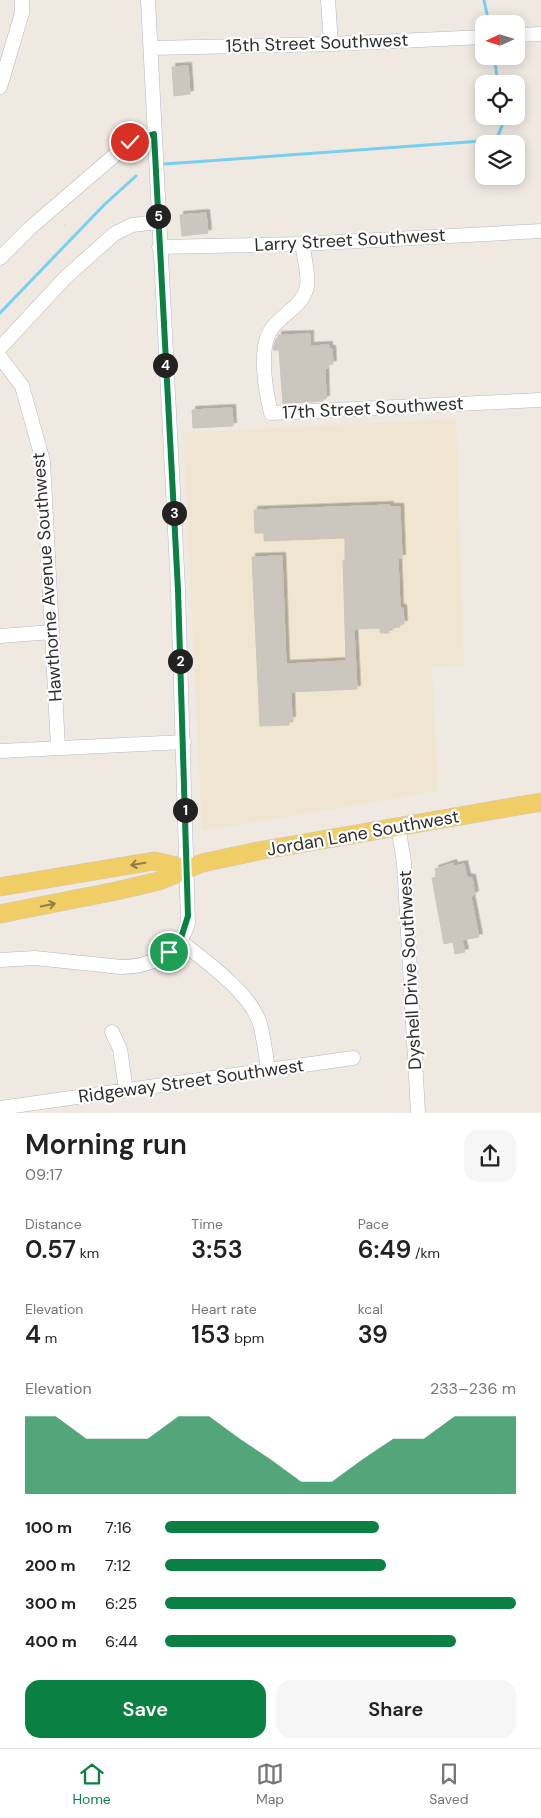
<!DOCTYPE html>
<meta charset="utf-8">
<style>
body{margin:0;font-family:"DM Sans",sans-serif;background:#f6f6f6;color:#222;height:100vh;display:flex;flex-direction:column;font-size:19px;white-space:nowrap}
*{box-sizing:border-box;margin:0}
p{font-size:16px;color:#767676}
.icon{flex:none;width:28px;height:28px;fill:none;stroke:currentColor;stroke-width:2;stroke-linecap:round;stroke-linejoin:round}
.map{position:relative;height:1113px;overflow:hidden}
.details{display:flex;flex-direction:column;background:#fff;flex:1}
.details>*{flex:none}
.needle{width:32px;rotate:266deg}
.buttons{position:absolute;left:475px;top:15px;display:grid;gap:10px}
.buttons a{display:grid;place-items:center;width:50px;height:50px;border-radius:10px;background:#fff;box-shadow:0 2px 12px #0003;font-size:25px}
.pin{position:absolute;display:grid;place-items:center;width:42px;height:42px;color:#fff;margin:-21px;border:2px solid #fff;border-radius:50%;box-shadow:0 1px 5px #0007}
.km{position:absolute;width:25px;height:25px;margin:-12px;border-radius:50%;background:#222;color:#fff;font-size:14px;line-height:25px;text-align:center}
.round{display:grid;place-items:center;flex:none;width:52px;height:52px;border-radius:15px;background:#f6f6f6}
.summary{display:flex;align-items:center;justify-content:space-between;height:85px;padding:0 25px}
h1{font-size:28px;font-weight:600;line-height:38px}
.stats{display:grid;grid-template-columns:repeat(3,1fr);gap:8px;height:85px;padding:5px 25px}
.stats div{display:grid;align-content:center}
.stats b{font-size:25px;font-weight:600}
.stats small{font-size:14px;font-weight:400}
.stats p{font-size:14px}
.chart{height:140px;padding:10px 25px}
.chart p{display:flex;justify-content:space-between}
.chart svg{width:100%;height:90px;margin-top:5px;fill:#0b8043;opacity:.7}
.cta{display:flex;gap:10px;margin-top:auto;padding:10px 25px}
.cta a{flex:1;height:58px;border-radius:15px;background:#0b8043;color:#fff;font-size:20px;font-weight:600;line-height:58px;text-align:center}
.cta a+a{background:#f6f6f6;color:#222}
ul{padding:0 25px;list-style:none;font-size:16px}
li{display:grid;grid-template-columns:80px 60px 1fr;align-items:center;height:38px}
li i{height:12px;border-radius:6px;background:#0b8043}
.tabs{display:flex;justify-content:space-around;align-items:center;height:70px;border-top:1px solid #e0e0e0;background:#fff;font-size:14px;color:#767676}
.tabs a{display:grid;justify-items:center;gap:2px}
.tabs .selected{color:#0b8043}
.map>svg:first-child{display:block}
.education{fill:#f0e5d1}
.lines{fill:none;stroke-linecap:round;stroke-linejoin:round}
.stream{stroke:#77d0ee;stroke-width:3}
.building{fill:#cbc7bf;stroke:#cbc5ba;filter:url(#shadow)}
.minor-casing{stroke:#b4b7c1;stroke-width:15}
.major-casing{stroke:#c9c9c9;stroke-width:19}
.minor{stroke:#fff;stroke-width:14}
.major{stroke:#f0ce65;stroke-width:18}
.oneway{stroke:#8f7e4a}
.route-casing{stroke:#fff;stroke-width:10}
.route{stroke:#0b8043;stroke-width:6}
.labels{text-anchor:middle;stroke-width:4.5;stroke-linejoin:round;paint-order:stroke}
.street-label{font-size:18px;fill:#2e2e2e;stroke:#fff}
</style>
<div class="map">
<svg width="541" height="1113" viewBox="0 0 541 1113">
<defs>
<filter id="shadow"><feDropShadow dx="3.5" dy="-3.5" stdDeviation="0" flood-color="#0004"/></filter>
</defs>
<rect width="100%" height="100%" fill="#efe9e1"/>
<!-- education -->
<path class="education" d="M 456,419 L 464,666 L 432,667 L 438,791 L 202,831 L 183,433 Z"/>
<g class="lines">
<!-- stream -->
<path class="stream" d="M 484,0 L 489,24
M 494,56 L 498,84
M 165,164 L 496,140 L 502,126 L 502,116
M 0,313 L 105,204 L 136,176"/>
</g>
<!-- building -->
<path class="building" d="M 188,66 L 190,94 L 174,96 L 172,67 Z
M 206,213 L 208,233 L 182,236 L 180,215 Z
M 310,334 L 310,346 L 329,345 L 329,349 L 332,349 L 333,364 L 328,365 L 328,368 L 325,368 L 326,399 L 323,399 L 323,401 L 283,404 L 279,350 L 273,350 L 276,339 L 278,338 L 278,335 Z
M 232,408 L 233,426 L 193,428 L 192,410 Z
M 390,505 L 390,507 L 400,507 L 402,558 L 398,558 L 400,608 L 403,608 L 404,624 L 400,624 L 400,627 L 389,628 L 389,633 L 380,633 L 380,628 L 354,629 L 357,689 L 291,692 L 292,720 L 289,720 L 289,725 L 260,726 L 252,557 L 282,556 L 286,664 L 346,661 L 343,560 L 345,560 L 345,538 L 264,541 L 264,533 L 255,533 L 254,510 Z
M 453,863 L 454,866 L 464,864 L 467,877 L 472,878 L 475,894 L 471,897 L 479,937 L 462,940 L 465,952 L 455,954 L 453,942 L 444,944 L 432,878 L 437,877 L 435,869 Z"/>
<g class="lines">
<!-- minor casing -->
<g class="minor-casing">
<path id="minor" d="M 328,0 L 331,44
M 516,35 L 541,34
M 151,48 L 331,44 L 484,37
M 0,87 L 22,13 L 22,0
M 302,244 C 304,256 309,274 307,286 C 303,308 278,315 269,333 C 259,353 266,393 271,413 L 541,400
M 159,247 L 302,244 L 541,231
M 0,258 L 30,228 L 130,142 L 154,134
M 0,348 L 65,278 L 114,234 L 132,225 L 158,222
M 0,357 L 22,386 L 43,461 L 58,748
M 0,636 L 52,632
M 0,751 L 184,742
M 398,826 L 404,862 L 418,1113
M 180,941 C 204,960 251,993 260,1024 C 264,1039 266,1055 268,1070
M 0,960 L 35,958 L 121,967 C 151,967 180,953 188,923 L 178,589 L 148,0
M 112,1032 L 120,1049 L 126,1090
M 0,1108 L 353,1058"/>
</g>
<!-- major casing -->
<g class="major-casing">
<path id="major" d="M 0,887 L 154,861 L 186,868
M 0,914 L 116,891 L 159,881 L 202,863 L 258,851 L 541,802"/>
</g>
<!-- minor -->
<use href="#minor" class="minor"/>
<!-- major -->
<use href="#major" class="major"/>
</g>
<!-- one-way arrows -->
<defs><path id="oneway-shaft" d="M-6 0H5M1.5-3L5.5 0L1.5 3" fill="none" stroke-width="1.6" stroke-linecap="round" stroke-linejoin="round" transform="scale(1.25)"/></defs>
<g class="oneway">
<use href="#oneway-shaft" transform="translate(138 864) rotate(171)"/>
<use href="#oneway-shaft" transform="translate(48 905) rotate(-11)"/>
</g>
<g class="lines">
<!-- route casing -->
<g class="route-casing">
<path id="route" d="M 130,142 L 154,134 L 178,590 L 188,916 L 180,941 L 169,952"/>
</g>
<!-- route -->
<use href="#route" class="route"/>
</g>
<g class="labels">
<!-- street labels -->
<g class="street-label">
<text transform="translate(317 43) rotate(-2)" y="6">15th Street Southwest</text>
<text transform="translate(350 240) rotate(-3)" y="6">Larry Street Southwest</text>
<text transform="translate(373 408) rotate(-3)" y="6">17th Street Southwest</text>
<text transform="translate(47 577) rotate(-94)" y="6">Hawthorne Avenue Southwest</text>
<text transform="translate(363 833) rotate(-10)" y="6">Jordan Lane Southwest</text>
<text transform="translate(410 970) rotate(-93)" y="6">Dyshell Drive Southwest</text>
<text transform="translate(191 1081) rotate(-8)" y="6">Ridgeway Street Southwest</text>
</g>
</g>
</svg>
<div class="buttons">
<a><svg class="needle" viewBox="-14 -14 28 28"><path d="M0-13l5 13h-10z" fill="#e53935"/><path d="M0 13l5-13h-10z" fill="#767676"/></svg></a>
<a><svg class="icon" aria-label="locate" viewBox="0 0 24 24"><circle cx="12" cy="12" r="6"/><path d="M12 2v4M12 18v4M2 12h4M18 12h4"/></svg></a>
<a><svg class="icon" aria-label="layers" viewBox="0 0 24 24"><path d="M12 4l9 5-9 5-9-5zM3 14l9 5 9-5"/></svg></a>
</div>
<div class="pin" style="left:169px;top:952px;background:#1e9e55"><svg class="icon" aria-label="arrive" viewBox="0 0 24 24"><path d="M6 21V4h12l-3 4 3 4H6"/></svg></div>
<div class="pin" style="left:130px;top:142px;background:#d93025"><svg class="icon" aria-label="check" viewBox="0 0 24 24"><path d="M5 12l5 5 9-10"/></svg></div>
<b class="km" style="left:185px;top:810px">1</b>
<b class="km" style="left:180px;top:661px">2</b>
<b class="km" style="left:174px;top:513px">3</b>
<b class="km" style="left:165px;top:365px">4</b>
<b class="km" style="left:158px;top:216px">5</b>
</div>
<section class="details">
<div class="summary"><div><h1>Morning run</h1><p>09:17</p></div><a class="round"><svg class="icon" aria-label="share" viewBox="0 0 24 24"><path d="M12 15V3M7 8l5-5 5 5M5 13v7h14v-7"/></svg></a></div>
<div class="stats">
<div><p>Distance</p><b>0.57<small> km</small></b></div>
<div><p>Time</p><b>3:53</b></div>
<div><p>Pace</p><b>6:49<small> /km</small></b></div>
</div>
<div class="stats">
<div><p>Elevation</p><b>4<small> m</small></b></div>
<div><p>Heart rate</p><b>153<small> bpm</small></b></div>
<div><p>kcal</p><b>39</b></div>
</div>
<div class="chart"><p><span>Elevation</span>233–236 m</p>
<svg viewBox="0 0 160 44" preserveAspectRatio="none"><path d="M0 44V6L10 6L20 17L30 17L40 17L50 6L60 6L70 17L80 27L90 38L100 38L110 27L120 17L130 17L140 6L150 6L160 6V44z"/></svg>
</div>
<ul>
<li><b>100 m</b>7:16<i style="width:61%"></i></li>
<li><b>200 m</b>7:12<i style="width:63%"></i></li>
<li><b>300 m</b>6:25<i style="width:100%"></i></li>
<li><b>400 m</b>6:44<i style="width:83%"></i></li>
</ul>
<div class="cta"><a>Save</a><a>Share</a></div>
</section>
<nav class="tabs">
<a class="selected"><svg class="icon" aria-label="home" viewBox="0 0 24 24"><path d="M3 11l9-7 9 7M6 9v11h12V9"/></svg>Home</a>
<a><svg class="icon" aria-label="map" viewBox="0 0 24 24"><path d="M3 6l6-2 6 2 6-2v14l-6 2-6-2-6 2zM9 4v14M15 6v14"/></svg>Map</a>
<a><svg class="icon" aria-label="saved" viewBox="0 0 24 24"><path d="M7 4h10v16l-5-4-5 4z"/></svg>Saved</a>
</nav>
